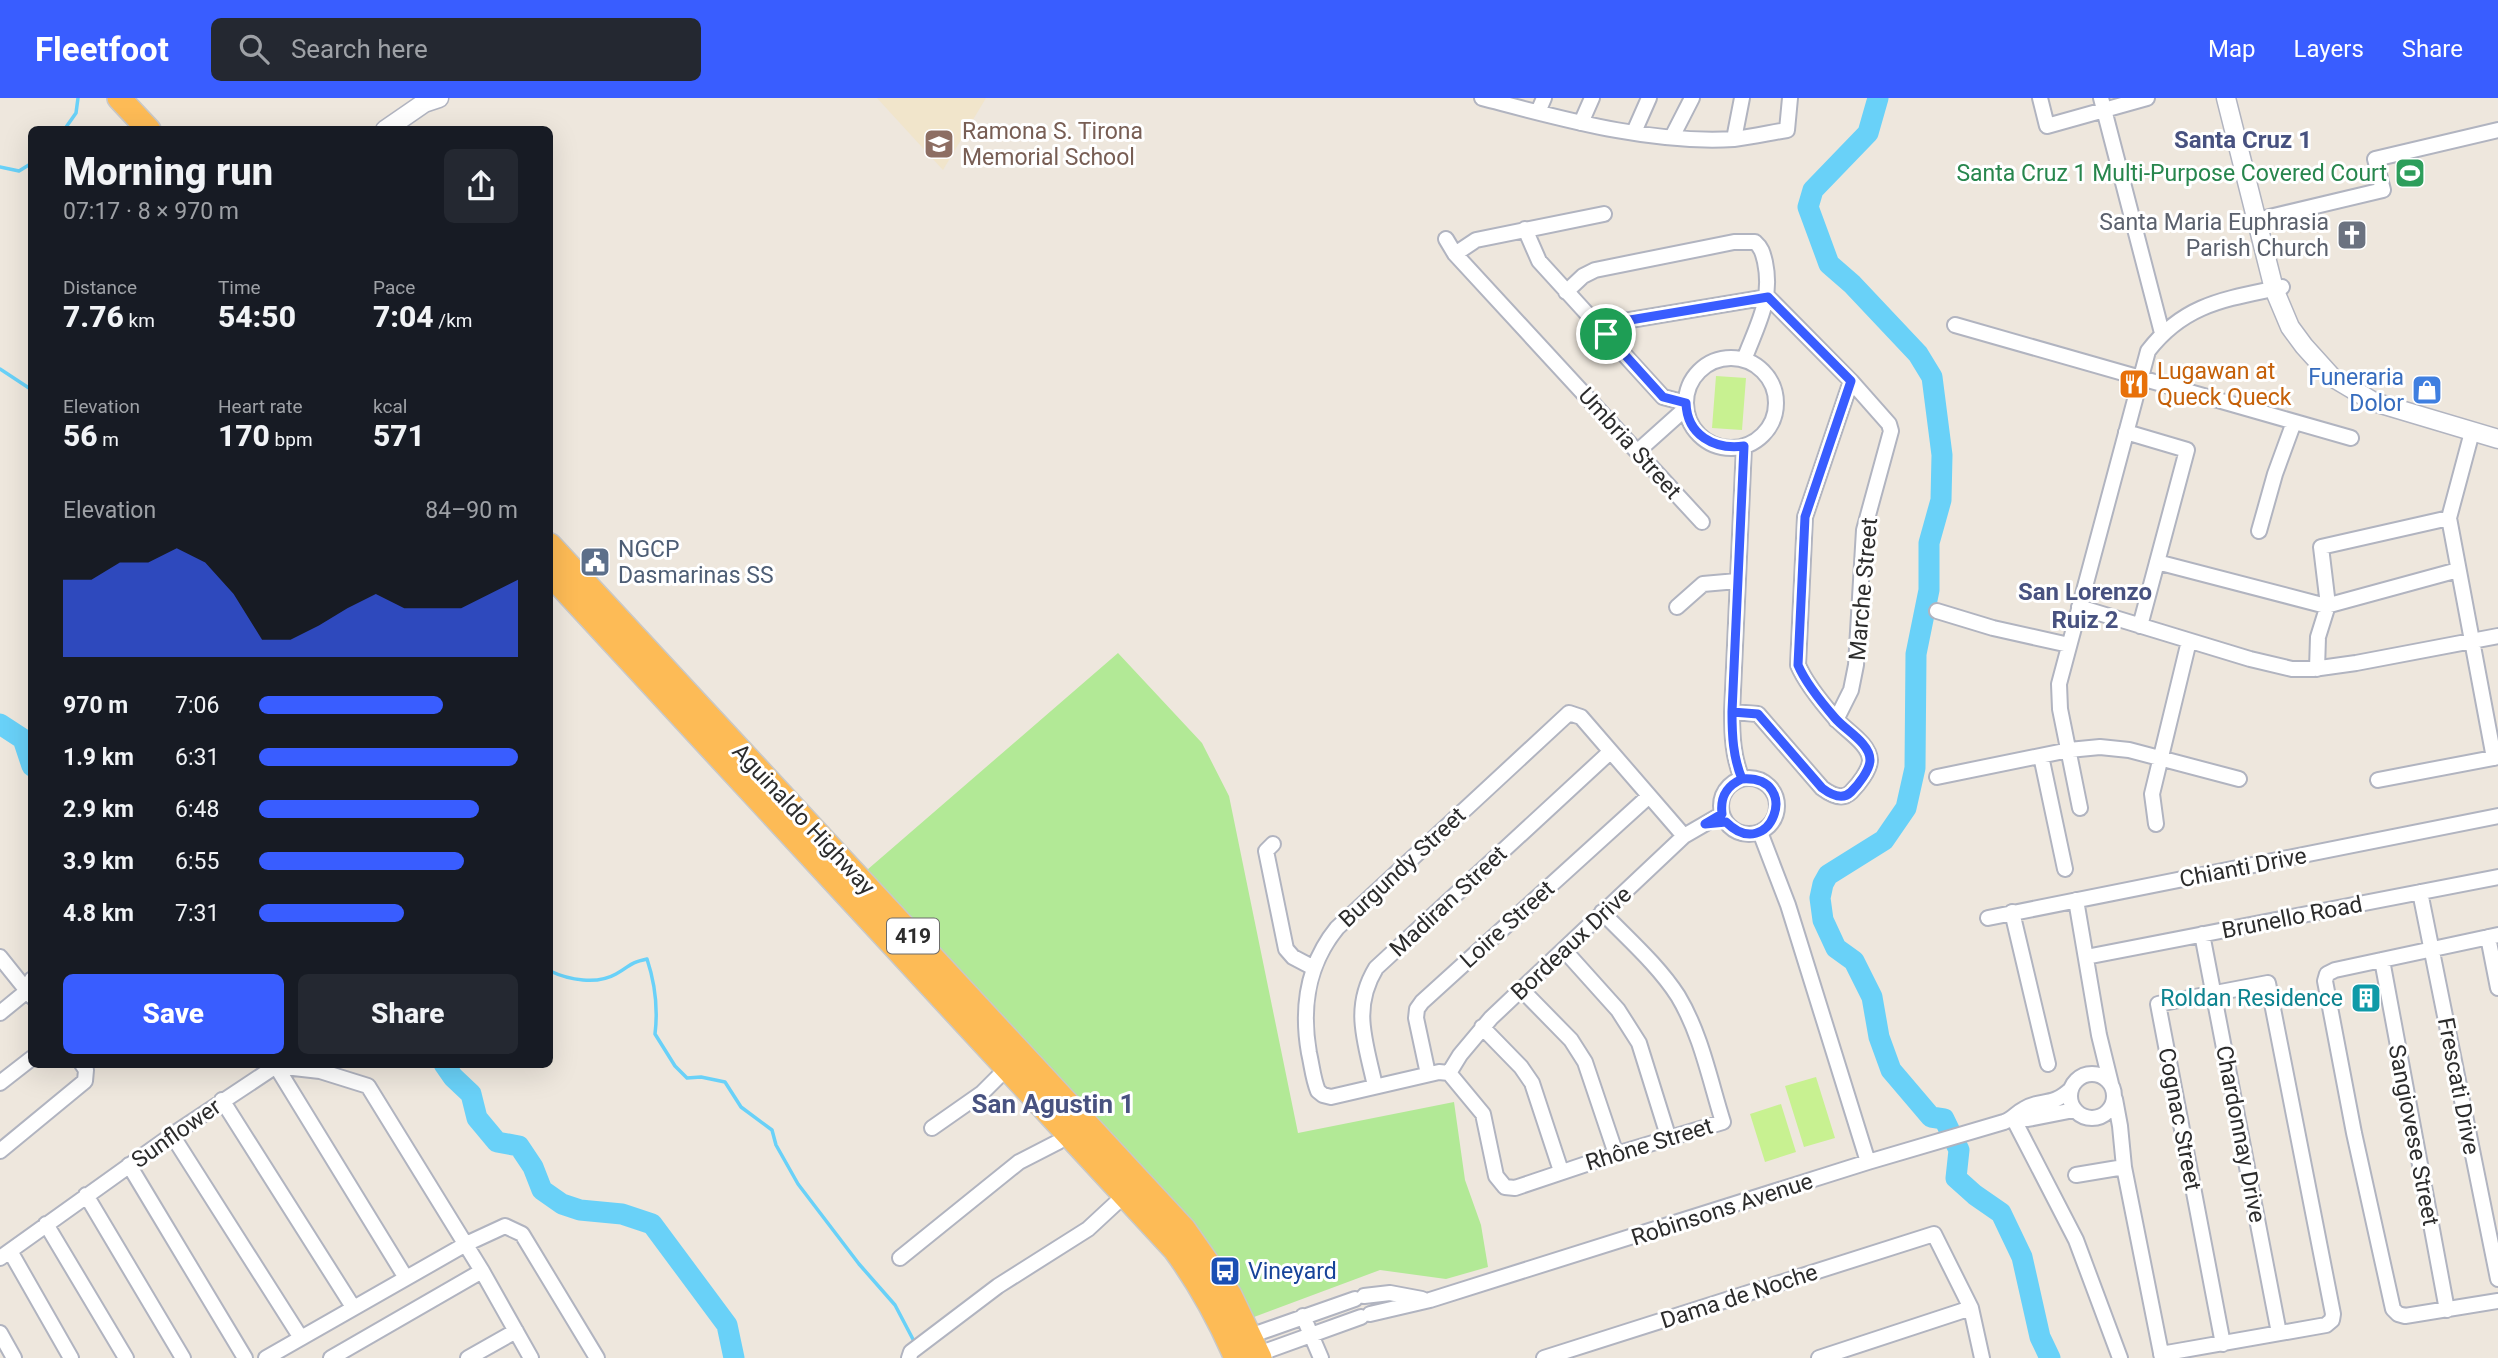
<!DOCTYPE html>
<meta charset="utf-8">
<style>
body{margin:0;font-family:Roboto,sans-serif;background:#242831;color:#f1f3f6;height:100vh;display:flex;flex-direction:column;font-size:26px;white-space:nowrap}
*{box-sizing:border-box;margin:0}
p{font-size:23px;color:#9ea1a6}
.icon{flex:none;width:38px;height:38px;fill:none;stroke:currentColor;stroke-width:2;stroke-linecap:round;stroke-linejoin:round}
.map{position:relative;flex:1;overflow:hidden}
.side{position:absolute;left:28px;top:28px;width:525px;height:942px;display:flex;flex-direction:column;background:#171b24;border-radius:10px;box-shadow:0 7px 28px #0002}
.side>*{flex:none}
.pin{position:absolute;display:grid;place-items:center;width:60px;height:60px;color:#fff;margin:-30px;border:4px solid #fff;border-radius:50%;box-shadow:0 2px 7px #0007}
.round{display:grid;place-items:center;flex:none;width:74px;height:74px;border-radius:10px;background:#242831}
.overview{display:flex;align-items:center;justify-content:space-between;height:119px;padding:0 35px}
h1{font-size:38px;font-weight:800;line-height:52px}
.stats{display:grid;grid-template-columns:repeat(3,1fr);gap:10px;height:119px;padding:7px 35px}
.stats div{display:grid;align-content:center}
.stats b{font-size:30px;font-weight:800}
.stats small{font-size:19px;font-weight:400}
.stats p{font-size:19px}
.chart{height:196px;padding:14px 35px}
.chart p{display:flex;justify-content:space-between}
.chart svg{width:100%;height:126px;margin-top:7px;fill:#395dff;opacity:.7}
.action{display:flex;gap:14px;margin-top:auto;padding:14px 35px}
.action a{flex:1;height:80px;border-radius:10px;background:#395dff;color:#fff;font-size:28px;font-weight:800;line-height:80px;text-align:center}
.action a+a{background:#242831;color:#f1f3f6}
ul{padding:0 35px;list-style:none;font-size:23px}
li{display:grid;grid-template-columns:112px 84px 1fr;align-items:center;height:52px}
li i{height:18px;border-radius:9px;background:#395dff}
header{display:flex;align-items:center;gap:42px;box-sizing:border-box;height:98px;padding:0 35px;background:#395dff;color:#fff}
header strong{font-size:33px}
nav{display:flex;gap:38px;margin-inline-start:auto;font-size:24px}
.search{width:490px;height:63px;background:#242831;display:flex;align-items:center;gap:18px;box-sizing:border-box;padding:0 24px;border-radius:10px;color:#9ea1a6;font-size:26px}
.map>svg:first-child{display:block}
.education{fill:#f1e5cb}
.green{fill:#b2e996}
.pitch{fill:#c8f191}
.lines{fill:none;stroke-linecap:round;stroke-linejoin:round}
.stream{stroke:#69d1f8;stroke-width:3.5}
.river{stroke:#69d1f8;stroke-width:21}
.minor-casing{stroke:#b1b4c0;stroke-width:18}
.tertiary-casing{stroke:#b1b4c0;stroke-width:21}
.trunk-casing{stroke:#c8c8c8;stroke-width:26}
.minor{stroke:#fff;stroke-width:14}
.tertiary{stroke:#fff;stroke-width:18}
.trunk{stroke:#fdbb56;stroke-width:23}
.route-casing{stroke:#fff;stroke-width:14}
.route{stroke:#395dff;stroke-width:9}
.labels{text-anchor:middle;stroke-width:6;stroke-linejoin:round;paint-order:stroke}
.shield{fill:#fff;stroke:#6b6b6b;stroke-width:2}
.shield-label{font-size:21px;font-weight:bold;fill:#2c2c2c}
.education-label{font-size:23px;fill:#785e54;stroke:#fff;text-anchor:start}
.leisure-label{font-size:23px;fill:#27864d;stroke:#fff;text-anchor:end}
.worship-label{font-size:23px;fill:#5b616d;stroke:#fff;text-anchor:end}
.food-label{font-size:23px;fill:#c56008;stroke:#fff;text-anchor:start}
.shop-label{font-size:23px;fill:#366cbe;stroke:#fff;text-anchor:end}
.street-label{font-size:23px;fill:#2c2c2c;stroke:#fff}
.service-label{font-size:23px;fill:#4e5e75;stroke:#fff;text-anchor:start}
.culture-label{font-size:23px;fill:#0d838f;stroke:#fff;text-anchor:end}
.transit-label{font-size:23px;fill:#164399;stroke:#fff;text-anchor:start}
.neighbourhood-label{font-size:24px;font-weight:bold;fill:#485280;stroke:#fff}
.quarter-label{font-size:26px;font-weight:bold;fill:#485280;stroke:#fff}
</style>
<header>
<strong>Fleetfoot</strong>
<div class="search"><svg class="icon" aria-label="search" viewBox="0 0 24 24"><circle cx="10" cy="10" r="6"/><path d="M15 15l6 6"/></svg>Search here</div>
<nav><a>Map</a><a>Layers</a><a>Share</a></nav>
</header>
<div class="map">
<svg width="2498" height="1260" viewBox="0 0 2498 1260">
<rect width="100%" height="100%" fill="#eee7dd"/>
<!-- education -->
<path class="education" d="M 877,0 L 986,0 L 943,72 Z"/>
<!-- green -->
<path class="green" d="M 1118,555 L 1202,645 L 1229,698 L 1298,1035 L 1454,1004 L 1465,1082 L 1481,1127 L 1488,1169 L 1446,1181 L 1380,1172 L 1254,1219 L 1228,1171 L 1199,1133 L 867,772 Z"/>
<!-- pitch -->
<path class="pitch" d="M 1716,278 L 1746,280 L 1742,332 L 1712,330 Z
M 1816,979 L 1835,1040 L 1804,1049 L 1785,988 Z
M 1781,1006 L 1796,1054 L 1765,1064 L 1750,1016 Z"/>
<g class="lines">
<!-- stream -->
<path class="stream" d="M 64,32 L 76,15 L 78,0
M 0,69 L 19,73 L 32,65
M 0,271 L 32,292
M 550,873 C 569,882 597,887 616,876 C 631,868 628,865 647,861 C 655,885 658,911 655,936 L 675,968 L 687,980 L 701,979 L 725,984 L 741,1009 L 772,1032 L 776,1047 L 798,1086 L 859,1166 L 895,1207 L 916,1247"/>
<!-- river -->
<path class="river" d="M 1878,0 L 1868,35 L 1813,92 L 1808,109 L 1829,166 L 1852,186 L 1918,256 L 1932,279 L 1942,357 L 1941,402 L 1929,445 L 1929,492 L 1916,556 L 1915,670 L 1906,710 L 1884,742 L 1828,777 L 1823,786 L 1820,800 L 1823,822 L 1836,850 L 1854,863 L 1872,899 L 1879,939 L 1891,972 L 1931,1019 L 1944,1021 L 1959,1052 L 1956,1080 L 1975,1097 L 2001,1115 L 2022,1159 L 2040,1239 L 2050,1260
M 0,626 L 23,641 L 32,668
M 444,966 L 453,979 L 471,996 L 477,1020 L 497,1044 L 519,1048 L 533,1069 L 542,1092 L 562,1106 L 580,1112 L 622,1116 L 652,1126 L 727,1227 L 734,1260"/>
<!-- minor casing -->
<g class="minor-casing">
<path id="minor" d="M 1482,0 C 1563,21 1649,46 1734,41 C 1751,39 1769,35 1787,32 L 1790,0
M 2040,0 L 2047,28 L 2147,0
M 2101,0 L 2162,235
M 1538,14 L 1544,0
M 1581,25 L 1592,0
M 1634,34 L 1649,0
M 1672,39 L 1692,0
M 1734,41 L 1742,0
M 2257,122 L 2383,92 L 2375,61 L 2498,32
M 1525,131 L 1539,163 L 1663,299 L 1686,305
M 1446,141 L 1455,156 L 1702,424
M 1455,156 L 1476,142 L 1604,116
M 1566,194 L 1583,178 L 1595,172 L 1734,144 L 1755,144 C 1762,150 1763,156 1765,164 C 1773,202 1757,227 1744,262
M 1768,199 L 1851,283 L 1889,326 L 1891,333 L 1864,432 L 1856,567 L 1851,592 L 1836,622
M 1955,227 L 2351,340
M 1606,236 L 1624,223 L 1768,199
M1686 305a45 45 0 1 1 90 0a45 45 0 1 1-90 0Z
M 2126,334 L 2187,352 L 2140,528
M 2472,334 L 2449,420 L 2494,660
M 1638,353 L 1686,310
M 2259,433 L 2275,376 L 2294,324
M 2157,464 L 2326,508 L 2458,472
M 1677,509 L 1703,486 L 1737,483
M 2079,509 L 2250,561 L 2292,571 L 2313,571 L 2356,565 L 2498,538
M 1937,513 L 1993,530 L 2069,547
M 2317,571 L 2318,539 L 2328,507 L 2321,449 L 2449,420
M 1732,614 L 1758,616 L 1822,690 C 1830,696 1842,703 1851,694 C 1858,687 1870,672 1870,662 C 1869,645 1845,632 1835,620 C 1822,605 1806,586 1798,567 L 1805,419 L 1851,283
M 2041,658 L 2065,771
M 1937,679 L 2069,652 L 2100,649 L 2129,652 L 2239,681
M1721 708a28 28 0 1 1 56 0a28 28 0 1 1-56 0Z
M 1742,681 C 1733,659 1732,638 1732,614 L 1744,348
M 2378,682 L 2498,659
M 2080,710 L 2060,611 L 2059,586 L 2148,253 C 2185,205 2227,201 2282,189
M 2156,726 L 2152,696 L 2189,543
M 1760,734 L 1788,807 L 1868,1064
M 1273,746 L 1266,753 L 1286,851 L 1293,859 L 1312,869
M 2420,794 L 2498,1181
M 2076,802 L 2099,937 L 2111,986
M 2012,814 L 2048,966
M 1988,820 L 2498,718
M 2202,836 L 2279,1235
M 2498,837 L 2335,872 L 2327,876 L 2325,883 L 2354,1035 L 2393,1211 L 2398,1216 L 2405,1218 L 2498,1203
M 2488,839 L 2498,890
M 1565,853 L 1618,912 L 1639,945 L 1669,1041
M 0,859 L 32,899
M 2086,859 L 2498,779
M 2382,862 L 2447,1212
M 1522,892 L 1571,942 L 1585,964 L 1616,1056
M 0,915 L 27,893 L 32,881
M 1482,929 L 1521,969 L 1532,985 L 1561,1073
M 276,968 L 406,1180
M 1449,975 L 1439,974 L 1331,999 L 1323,997 L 1318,993 C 1313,981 1312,968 1309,955 C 1301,909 1307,867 1337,830 L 1569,615 L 1581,619 L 1684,738
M 1449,975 L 1483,1016 L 1496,1078 L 1505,1089 L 1515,1090 L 1616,1056 L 1723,1024 C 1710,983 1701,936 1678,898 C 1658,867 1628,841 1602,814
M 1449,975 L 1460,957 L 1491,920 L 1684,738 L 1722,716
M2070 998a22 22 0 1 1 44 0a22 22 0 1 1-44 0Z
M 1428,976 L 1416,920 L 1417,911 L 1422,904 L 1649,698
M 0,985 L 32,960
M 1375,988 C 1366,945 1351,911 1376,870 L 1610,654
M 2115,1001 L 2120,1028 L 2124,1069 L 2162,1260
M 222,1002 L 353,1209
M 2013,1020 L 2076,1142 L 2120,1260
M 2013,1020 L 2028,1021 L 2074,1012
M 932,1030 L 982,995 L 1012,965
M 172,1037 L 301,1240
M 0,1053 L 85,983 L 86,972 L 82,966
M 129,1067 L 245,1260
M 2076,1077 L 2124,1069
M 86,1097 L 183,1260
M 46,1126 L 126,1260
M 10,1153 L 71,1260
M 0,1160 L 172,1037 L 276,968 L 320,973 L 368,988 L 482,1173 L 531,1260
M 900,1160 L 1019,1064 L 1058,1044 L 1071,1031
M 1364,1198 L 1390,1195 L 1422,1201
M 1370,1216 L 1430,1202 L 1868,1064 L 2004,1024 C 2013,1021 2016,1015 2024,1011 C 2041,1000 2051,1010 2071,991
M 1303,1218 L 1321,1260
M 0,1235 L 14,1260
M 1244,1240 L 1355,1201
M 2161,1256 L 2326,1227 L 2332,1222 L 2333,1216 L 2268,885 L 2158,906 L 2223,1246
M 266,1260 L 466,1146 L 505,1128 L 522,1136 L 597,1260
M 331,1260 L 482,1173
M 468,1260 L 516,1233
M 909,1260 L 911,1254 L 998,1188 L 1088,1131 L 1129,1093
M 1247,1260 L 1361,1219
M 1544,1260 L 1934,1136 L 1971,1210 L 1982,1260
M 1819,1260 L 1971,1210"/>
</g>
<!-- tertiary casing -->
<g class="tertiary-casing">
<path id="tertiary" d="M 2226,0 L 2274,191 L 2290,229 L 2304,248 L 2332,279 L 2374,304 L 2498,341
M 385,32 L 424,5 L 439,0"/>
</g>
<!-- trunk casing -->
<g class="trunk-casing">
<path id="trunk" d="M 119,0 L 149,32
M 550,447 L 1184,1131 L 1230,1197 L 1260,1260
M 550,476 L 1175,1152 C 1200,1186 1219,1221 1236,1260"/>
</g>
<!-- minor -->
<use href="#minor" class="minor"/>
<!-- tertiary -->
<use href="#tertiary" class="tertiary"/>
<!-- trunk -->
<use href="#trunk" class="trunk"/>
</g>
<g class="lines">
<!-- route casing -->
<g class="route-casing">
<path id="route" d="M 1606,236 L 1663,299 L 1686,305 C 1687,337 1714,352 1744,348 L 1732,614 C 1732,638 1733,659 1742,681 C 1726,688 1720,699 1722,716 L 1705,726 L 1726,724 C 1770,768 1804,677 1742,681 C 1733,659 1732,638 1732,614 L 1758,616 L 1822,690 C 1830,696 1842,703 1851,694 C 1858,687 1870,672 1870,662 C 1870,645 1845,632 1835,620 C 1822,605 1806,586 1798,567 L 1805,419 L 1851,283 L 1768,199 L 1624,223 L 1606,236"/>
</g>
<!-- route -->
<use href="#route" class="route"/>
</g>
<!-- icons -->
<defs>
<g id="school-square" transform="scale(1.575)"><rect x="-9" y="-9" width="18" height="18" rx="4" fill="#8d6e63" stroke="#fff"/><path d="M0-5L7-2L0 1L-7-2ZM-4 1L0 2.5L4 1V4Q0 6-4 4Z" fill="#fff"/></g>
<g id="stadium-square" transform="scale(1.575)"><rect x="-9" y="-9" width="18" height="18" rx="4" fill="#2e9e5b" stroke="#fff"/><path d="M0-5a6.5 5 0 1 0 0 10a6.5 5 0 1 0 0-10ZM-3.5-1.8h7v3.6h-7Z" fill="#fff"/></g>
<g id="church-square" transform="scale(1.575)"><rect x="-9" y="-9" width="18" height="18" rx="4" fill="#6b7280" stroke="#fff"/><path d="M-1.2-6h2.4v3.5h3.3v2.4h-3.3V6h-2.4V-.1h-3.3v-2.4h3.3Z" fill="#fff"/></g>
<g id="restaurant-square" transform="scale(1.575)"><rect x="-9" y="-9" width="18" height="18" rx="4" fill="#e8710a" stroke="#fff"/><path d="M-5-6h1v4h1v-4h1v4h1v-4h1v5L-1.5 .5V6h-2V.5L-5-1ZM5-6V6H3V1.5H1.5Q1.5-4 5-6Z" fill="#fff"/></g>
<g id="shop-square" transform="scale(1.575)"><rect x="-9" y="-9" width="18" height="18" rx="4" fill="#3f7fe0" stroke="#fff"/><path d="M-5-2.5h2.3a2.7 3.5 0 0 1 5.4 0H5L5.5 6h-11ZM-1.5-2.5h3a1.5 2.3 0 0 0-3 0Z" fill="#fff"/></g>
<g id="civic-square" transform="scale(1.575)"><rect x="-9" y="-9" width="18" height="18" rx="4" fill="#5c6f8a" stroke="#fff"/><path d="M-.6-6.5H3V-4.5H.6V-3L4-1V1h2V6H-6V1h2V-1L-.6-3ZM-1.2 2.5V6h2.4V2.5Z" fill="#fff"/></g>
<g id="building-square" transform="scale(1.575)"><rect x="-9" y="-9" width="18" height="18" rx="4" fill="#0f9aa8" stroke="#fff"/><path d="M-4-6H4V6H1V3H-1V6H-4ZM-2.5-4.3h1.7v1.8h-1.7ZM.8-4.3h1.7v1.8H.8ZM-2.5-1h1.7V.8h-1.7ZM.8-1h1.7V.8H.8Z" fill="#fff"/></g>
<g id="bus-square" transform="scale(1.575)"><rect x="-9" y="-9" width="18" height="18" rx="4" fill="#1a4fb4" stroke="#fff"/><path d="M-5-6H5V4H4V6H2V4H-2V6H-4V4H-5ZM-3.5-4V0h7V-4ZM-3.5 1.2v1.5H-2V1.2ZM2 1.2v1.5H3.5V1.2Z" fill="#fff"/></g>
</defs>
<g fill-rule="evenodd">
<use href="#school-square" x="939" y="46"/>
<use href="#stadium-square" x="2410" y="75"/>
<use href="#church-square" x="2352" y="137"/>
<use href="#restaurant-square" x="2134" y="286"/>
<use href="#shop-square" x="2427" y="292"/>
<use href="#civic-square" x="595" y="464"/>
<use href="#building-square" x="2366" y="900"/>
<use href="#bus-square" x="1225" y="1173"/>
</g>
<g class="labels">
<!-- shield labels -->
<rect class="shield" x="887" y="820.5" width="52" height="35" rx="5"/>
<g class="shield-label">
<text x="913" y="845">419</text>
</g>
<!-- education labels -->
<g class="education-label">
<text x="962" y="41">Ramona S. Tirona<tspan x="962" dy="26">Memorial School</tspan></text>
</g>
<!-- leisure labels -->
<g class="leisure-label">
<text x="2387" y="83">Santa Cruz 1 Multi-Purpose Covered Court</text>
</g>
<!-- worship labels -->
<g class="worship-label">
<text x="2329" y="132">Santa Maria Euphrasia<tspan x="2329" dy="26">Parish Church</tspan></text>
</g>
<!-- food labels -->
<g class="food-label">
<text x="2157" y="281">Lugawan at<tspan x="2157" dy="26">Queck Queck</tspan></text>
</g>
<!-- shop labels -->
<g class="shop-label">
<text x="2404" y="287">Funeraria<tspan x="2404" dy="26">Dolor</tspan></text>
</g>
<!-- street labels -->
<g class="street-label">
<text transform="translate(1630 345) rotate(48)" y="8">Umbria Street</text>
<text transform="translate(1863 491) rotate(-85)" y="8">Marche Street</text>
<text transform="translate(804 721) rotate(47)" y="8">Aguinaldo Highway</text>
<text transform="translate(1402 769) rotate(-43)" y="8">Burgundy Street</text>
<text transform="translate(2243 769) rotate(-11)" y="8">Chianti Drive</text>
<text transform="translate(1448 803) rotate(-43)" y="8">Madiran Street</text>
<text transform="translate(2292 819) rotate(-11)" y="8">Brunello Road</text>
<text transform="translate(1507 826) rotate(-42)" y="8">Loire Street</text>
<text transform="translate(1571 845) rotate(-43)" y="8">Bordeaux Drive</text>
<text transform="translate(2459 988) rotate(79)" y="8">Frescati Drive</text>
<text transform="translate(2180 1021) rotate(79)" y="8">Cognac Street</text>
<text transform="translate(176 1035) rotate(-35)" y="8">Sunflower</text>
<text transform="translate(2241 1036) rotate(79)" y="8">Chardonnay Drive</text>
<text transform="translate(2414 1037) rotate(79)" y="8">Sangiovese Street</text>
<text transform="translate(1649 1046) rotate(-17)" y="8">Rhône Street</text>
<text transform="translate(1722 1111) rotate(-18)" y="8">Robinsons Avenue</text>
<text transform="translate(1739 1198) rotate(-18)" y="8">Dama de Noche</text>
</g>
<!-- service labels -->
<g class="service-label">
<text x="618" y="459">NGCP<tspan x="618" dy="26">Dasmarinas SS</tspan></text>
</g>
<!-- culture labels -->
<g class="culture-label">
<text x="2343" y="908">Roldan Residence</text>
</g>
<!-- transit labels -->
<g class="transit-label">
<text x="1248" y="1181">Vineyard</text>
</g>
<!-- neighbourhood labels -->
<g class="neighbourhood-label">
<text x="2243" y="50">Santa Cruz 1</text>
<text x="2085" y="502">San Lorenzo<tspan x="2085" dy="28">Ruiz 2</tspan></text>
</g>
<!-- quarter labels -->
<g class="quarter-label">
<text x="1053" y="1015">San Agustin 1</text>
</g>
</g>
</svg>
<div class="pin" style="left:1606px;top:236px;background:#1e9e55"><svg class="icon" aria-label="arrive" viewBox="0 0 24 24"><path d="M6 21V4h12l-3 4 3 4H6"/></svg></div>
<section class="side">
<div class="overview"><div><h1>Morning run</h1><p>07:17 · 8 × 970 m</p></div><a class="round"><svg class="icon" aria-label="share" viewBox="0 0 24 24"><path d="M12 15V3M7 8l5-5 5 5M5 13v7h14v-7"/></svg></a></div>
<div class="stats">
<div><p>Distance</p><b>7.76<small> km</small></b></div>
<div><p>Time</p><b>54:50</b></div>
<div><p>Pace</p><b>7:04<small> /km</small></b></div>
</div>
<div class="stats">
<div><p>Elevation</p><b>56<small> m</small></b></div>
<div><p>Heart rate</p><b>170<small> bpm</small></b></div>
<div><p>kcal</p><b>571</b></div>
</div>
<div class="chart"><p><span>Elevation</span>84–90 m</p>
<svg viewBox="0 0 160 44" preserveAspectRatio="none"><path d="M0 44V17L10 17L20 11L30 11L40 6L50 11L60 22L70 38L80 38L90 33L100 27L110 22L120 27L130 27L140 27L150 22L160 17V44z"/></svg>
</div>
<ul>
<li><b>970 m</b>7:06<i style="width:71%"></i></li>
<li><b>1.9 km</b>6:31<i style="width:100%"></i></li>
<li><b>2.9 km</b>6:48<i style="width:85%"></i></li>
<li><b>3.9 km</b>6:55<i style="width:79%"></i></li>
<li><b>4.8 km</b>7:31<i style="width:56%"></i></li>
</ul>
<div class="action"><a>Save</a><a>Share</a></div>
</section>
</div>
